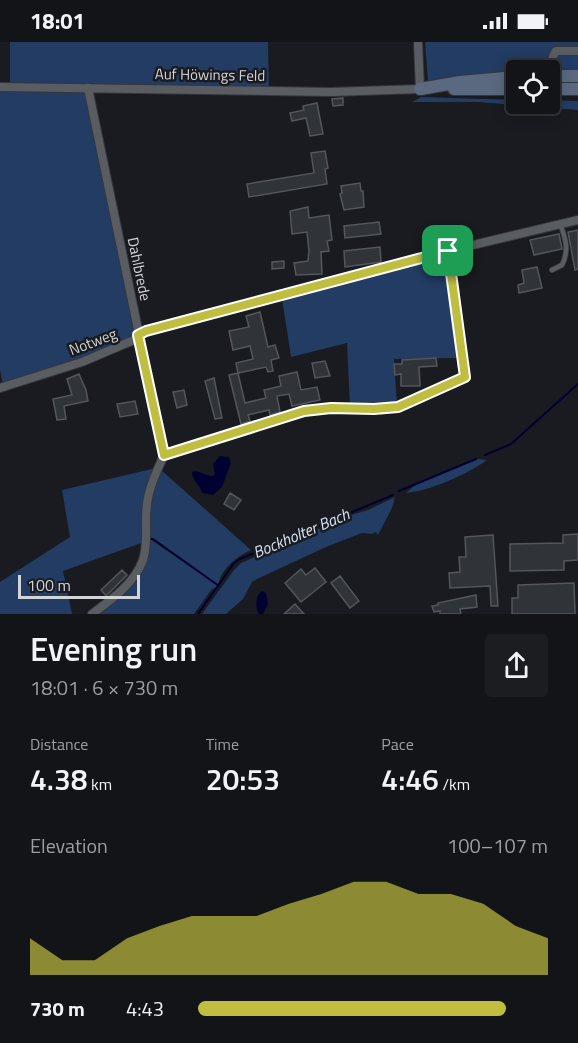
<!DOCTYPE html>
<meta charset="utf-8">
<style>
body{margin:0;font-family:"Titillium Web",sans-serif;background:#1c1d21;color:#f1f3f6;height:100vh;display:flex;flex-direction:column;font-size:22px;white-space:nowrap}
*{box-sizing:border-box;margin:0}
p{font-size:20px;color:#9d9ea2}
.icon{flex:none;width:33px;height:33px;fill:none;stroke:currentColor;stroke-width:2;stroke-linecap:round;stroke-linejoin:round}
.map{position:relative;height:572px;overflow:hidden}
.sheet{display:flex;flex-direction:column;background:#131418;flex:1}
.sheet>*{flex:none}
.buttons{position:absolute;left:506px;top:18px;display:grid;gap:12px}
.buttons a{display:grid;place-items:center;width:54px;height:54px;border-radius:6px;background:#131418;box-shadow:0 3px 15px #0003,0 0 0 2px #323337;font-size:30px}
.scale{position:absolute;left:18px;bottom:15px;width:122px;box-sizing:border-box;padding-left:6px;border:3px solid #d2d4d7;border-top:0;font-size:16px;line-height:21px;white-space:nowrap;color:#d2d4d7;-webkit-text-stroke:4px #191b20;paint-order:stroke}
.pin{position:absolute;display:grid;place-items:center;width:51px;height:51px;color:#fff;margin:-26px;border-radius:12px;box-shadow:0 3px 9px #0006}
.round{display:grid;place-items:center;flex:none;width:63px;height:63px;border-radius:6px;background:#1c1d21}
.overview{display:flex;align-items:center;justify-content:space-between;height:102px;padding:0 30px}
h1{font-size:33px;font-weight:600;line-height:45px}
.metrics{display:grid;grid-template-columns:repeat(3,1fr);gap:9px;height:102px;padding:6px 30px}
.metrics div{display:grid;align-content:center}
.metrics b{font-size:30px;font-weight:600}
.metrics small{font-size:16px;font-weight:400}
.metrics p{font-size:16px}
.chart{height:168px;padding:12px 30px}
.chart p{display:flex;justify-content:space-between}
.chart svg{width:100%;height:108px;margin-top:6px;fill:#c0be41;opacity:.7}
ul{padding:0 30px;list-style:none;font-size:20px}
li{display:grid;grid-template-columns:96px 72px 1fr;align-items:center;height:45px}
li i{height:15px;border-radius:8px;background:#c0be41}
.status{display:flex;justify-content:space-between;align-items:center;height:42px;padding:0 30px;background:#131418;direction:ltr}
.status svg{height:16px;fill:currentColor}
.map>svg:first-child{display:block}
.green{fill:#223c63}
.water{fill:#000131}
.lines{fill:none;stroke-linecap:round;stroke-linejoin:round}
.stream{stroke:#000131;stroke-width:2}
.building{fill:#303338;stroke:#53565b;stroke-width:1.5}
.lane-casing{stroke:#36373a;stroke-width:6}
.street-casing{stroke:#36373a;stroke-width:10}
.secondary-casing{stroke:#36373a;stroke-width:14}
.lane{stroke:#595d62;stroke-width:4.5}
.street{stroke:#595d62;stroke-width:8}
.secondary{stroke:#5a6980;stroke-width:12}
.route-casing{stroke:#fff;stroke-width:12}
.route{stroke:#c0be41;stroke-width:8}
.labels{text-anchor:middle;stroke-width:5;stroke-linejoin:round;paint-order:stroke}
.street-label{font-size:15px;fill:#d2d4d7;stroke:#191b20}
.water-label{font-size:16px;font-style:italic;fill:#d8e3f4;stroke:#191b20}
</style>
<div class="status"><b>18:01</b><svg viewBox="0 0 49 12"><path d="M0 12V9h3v3zM5 12V6h3v6zM10 12V3h3v9zM15 12V0h3v12zM26 1h20v11H26zM47 4h2v5h-2z"/></svg></div>
<div class="map">
<svg width="578" height="572" viewBox="0 0 578 572">
<rect width="100%" height="100%" fill="#191b20"/>
<!-- green -->
<path class="green" d="M 10,0 L 268,0 L 269,49 L 88,46 L 137,293 L 133,297 L 3,343 L 0,328 L 0,44 L 10,44 Z
M 425,0 L 578,0 L 578,29 L 516,28 L 516,32 L 428,39 Z
M 421,55 L 516,58 L 516,62 L 549,62 L 549,58 L 578,59 L 578,68 L 478,60 L 412,60 Z
M 442,214 L 446,216 L 459,316 L 394,317 L 397,363 L 350,364 L 347,301 L 291,315 L 282,256 Z
M 478,417 L 487,418 C 468,432 430,449 406,451 L 420,439 Z
M 156,426 L 144,500 L 63,529 L 72,572 L 0,572 L 0,540 L 70,495 L 62,448 Z
M 161,428 L 251,508 C 236,515 222,526 218,543 L 153,497 L 150,497 L 218,544 L 211,548 L 194,572 L 96,572 L 132,541 L 148,499 L 151,456 Z
M 395,455 L 392,466 L 378,493 L 376,490 L 372,492 L 362,491 L 326,505 L 257,537 L 252,540 L 243,557 L 226,572 L 202,572 L 234,528 L 241,521 L 348,474 L 368,468 Z"/>
<!-- water -->
<path class="water" d="M 220,414 L 229,415 L 231,421 L 222,445 L 213,453 L 202,451 C 201,443 192,439 192,430 C 199,427 205,435 213,434 L 215,432 L 213,422 Z
M 262,549 L 266,551 L 268,562 L 263,572 L 259,572 C 255,565 255,554 262,549 Z"/>
<g class="lines">
<!-- stream -->
<path class="stream" d="M 485,413 L 511,402 L 578,342
M 399,449 L 476,417
M 150,497 L 153,497 L 219,544
M 198,572 L 234,521 L 240,517 L 393,453"/>
</g>
<!-- building -->
<path class="building" d="M 343,56 L 343,63 L 333,64 L 332,57 Z
M 317,61 L 323,92 L 310,94 L 306,76 L 292,79 L 290,71 L 304,68 L 303,64 Z
M 325,109 L 328,126 L 325,127 L 327,142 L 249,155 L 247,142 L 314,131 L 311,111 Z
M 360,141 L 361,149 L 363,149 L 364,165 L 344,168 L 340,152 L 342,151 L 341,144 Z
M 308,165 L 309,176 L 329,173 L 332,198 L 327,199 L 329,209 L 321,210 L 322,232 L 296,233 L 294,221 L 308,219 L 309,209 L 307,190 L 292,192 L 290,169 Z
M 379,180 L 381,192 L 345,196 L 344,184 Z
M 578,188 L 578,227 L 575,228 L 568,190 Z
M 559,192 L 562,207 L 534,213 L 530,198 Z
M 380,205 L 381,220 L 345,225 L 344,209 Z
M 284,219 L 284,226 L 272,227 L 272,220 Z
M 537,225 L 542,246 L 519,251 L 518,243 L 524,241 L 522,228 Z
M 260,270 L 268,305 L 275,303 L 279,316 L 271,318 L 273,329 L 268,330 L 266,325 L 238,331 L 236,321 L 253,317 L 250,304 L 233,308 L 229,289 L 249,285 L 246,274 Z
M 436,316 L 437,324 L 419,325 L 420,344 L 401,344 L 401,332 L 395,333 L 394,322 L 402,322 L 402,318 Z
M 325,319 L 330,334 L 315,336 L 312,321 Z
M 297,330 L 301,348 L 317,345 L 320,358 L 292,364 L 289,352 L 277,354 L 280,370 L 270,373 L 269,368 L 248,373 L 250,379 L 241,382 L 229,333 L 238,331 L 245,361 L 266,356 L 264,348 L 281,344 L 279,334 Z
M 79,332 L 86,348 L 88,359 L 64,364 L 66,377 L 57,378 L 53,357 L 72,353 L 67,337 Z
M 214,336 L 222,376 L 215,377 L 205,339 Z
M 184,348 L 187,363 L 177,366 L 173,350 Z
M 135,359 L 138,372 L 120,375 L 117,362 Z
M 230,451 L 241,458 L 234,468 L 224,462 Z
M 578,492 L 578,518 L 564,519 L 564,528 L 510,529 L 510,502 L 563,501 L 563,493 Z
M 493,493 L 498,564 L 491,564 L 490,544 L 450,546 L 449,531 L 460,530 L 459,515 L 466,515 L 465,495 Z
M 315,526 L 326,540 L 301,560 L 285,541 L 301,527 L 306,533 Z
M 122,528 L 127,533 L 106,554 L 101,548 Z
M 340,534 L 359,559 L 350,566 L 331,541 Z
M 574,541 L 575,572 L 512,572 L 512,556 L 518,556 L 518,543 Z
M 476,553 L 477,565 L 460,567 L 461,572 L 440,572 L 440,569 L 434,570 L 432,564 L 438,563 L 438,561 Z
M 295,562 L 304,572 L 284,572 Z"/>
<g class="lines">
<!-- lane casing -->
<g class="lane-casing">
<path id="lane" d="M 552,228 L 562,223 C 569,209 566,198 561,184"/>
</g>
<!-- street casing -->
<g class="street-casing">
<path id="street" d="M 554,39 C 553,28 549,18 556,9 L 578,9
M 0,45 L 331,50 L 420,47 L 418,0
M 88,46 L 164,413 L 304,369 L 331,366 L 398,365 L 465,335 L 448,209
M 0,346 L 82,320 L 134,298 L 146,289 L 448,209 L 578,178
M 92,572 C 111,558 135,541 143,518 C 149,500 144,480 147,462 C 149,445 157,429 164,413"/>
</g>
<!-- secondary casing -->
<g class="secondary-casing">
<path id="secondary" d="M 549,34 L 578,34
M 420,47 L 460,40 L 516,35
M 454,47 L 516,47
M 549,47 L 578,47"/>
</g>
<!-- lane -->
<use href="#lane" class="lane"/>
<!-- street -->
<use href="#street" class="street"/>
<!-- secondary -->
<use href="#secondary" class="secondary"/>
</g>
<g class="lines">
<!-- route casing -->
<g class="route-casing">
<path id="route" d="M 448,209 L 465,335 L 398,365 L 374,367 L 331,366 L 304,369 L 164,413 L 138,293 L 146,289 Z"/>
</g>
<!-- route -->
<use href="#route" class="route"/>
</g>
<g class="labels">
<!-- street labels -->
<g class="street-label">
<text transform="translate(210 33) rotate(1)" y="5">Auf Höwings Feld</text>
<text transform="translate(139 227) rotate(78)" y="5">Dahlbrede</text>
<text transform="translate(93 300) rotate(-21)" y="5">Notweg</text>
</g>
<!-- water labels -->
<g class="water-label">
<text transform="translate(301 491) rotate(-23)" y="6">Bockholter Bach</text>
</g>
</g>
</svg>
<div class="buttons">
<a><svg class="icon" aria-label="locate" viewBox="0 0 24 24"><circle cx="12" cy="12" r="6"/><path d="M12 2v4M12 18v4M2 12h4M18 12h4"/></svg></a>
</div>
<div class="scale">100 m</div>
<div class="pin" style="left:448px;top:209px;background:#1e9e55"><svg class="icon" aria-label="arrive" viewBox="0 0 24 24"><path d="M6 21V4h12l-3 4 3 4H6"/></svg></div>
</div>
<section class="sheet">
<div class="overview"><div><h1>Evening run</h1><p>18:01 · 6 × 730 m</p></div><a class="round"><svg class="icon" aria-label="share" viewBox="0 0 24 24"><path d="M12 15V3M7 8l5-5 5 5M5 13v7h14v-7"/></svg></a></div>
<div class="metrics">
<div><p>Distance</p><b>4.38<small> km</small></b></div>
<div><p>Time</p><b>20:53</b></div>
<div><p>Pace</p><b>4:46<small> /km</small></b></div>
</div>
<div class="chart"><p><span>Elevation</span>100–107 m</p>
<svg viewBox="0 0 160 44" preserveAspectRatio="none"><path d="M0 44V29L10 38L20 38L30 29L40 24L50 20L60 20L70 20L80 15L90 11L100 6L110 6L120 11L130 11L140 15L150 24L160 29V44z"/></svg>
</div>
<ul>
<li><b>730 m</b>4:43<i style="width:88%"></i></li>
</ul>
</section>
